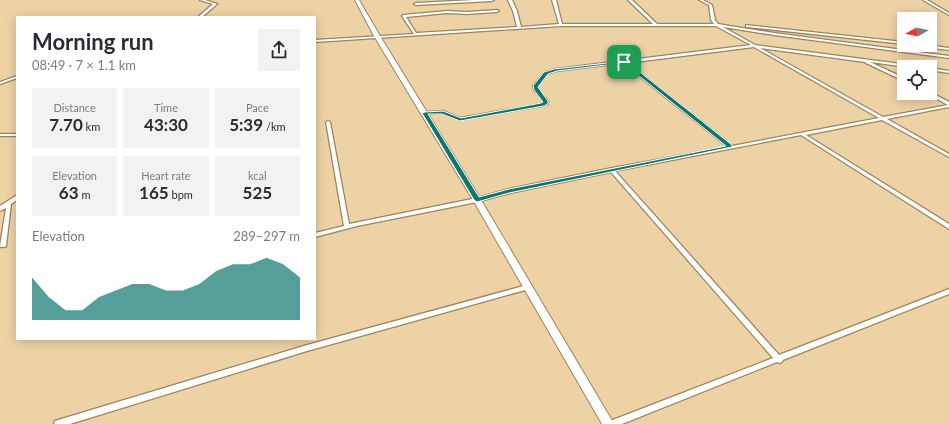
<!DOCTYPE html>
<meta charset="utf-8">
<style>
body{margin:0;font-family:Lato,sans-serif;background:#f2f2f3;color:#2b2b33;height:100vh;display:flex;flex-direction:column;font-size:15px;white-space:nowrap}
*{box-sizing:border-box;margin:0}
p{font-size:13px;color:#7c7c81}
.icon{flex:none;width:22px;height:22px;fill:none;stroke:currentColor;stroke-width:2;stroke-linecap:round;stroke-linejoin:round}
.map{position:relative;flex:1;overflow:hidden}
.side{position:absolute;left:16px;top:16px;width:300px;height:324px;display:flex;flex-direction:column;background:#fff;border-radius:0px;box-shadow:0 2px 10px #0003}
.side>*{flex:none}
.needle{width:26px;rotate:262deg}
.buttons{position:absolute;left:897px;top:12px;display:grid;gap:8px}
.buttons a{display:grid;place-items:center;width:40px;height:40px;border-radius:0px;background:#fff;box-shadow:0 2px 10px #0003;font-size:20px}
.pin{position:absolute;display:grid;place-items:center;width:34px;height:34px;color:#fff;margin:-17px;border-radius:8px;box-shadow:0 2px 6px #0006}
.round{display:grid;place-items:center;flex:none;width:42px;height:42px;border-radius:0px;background:#f2f2f3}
.summary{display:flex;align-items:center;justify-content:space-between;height:68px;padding:0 16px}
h1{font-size:22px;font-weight:700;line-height:30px}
.metrics{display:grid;grid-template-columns:repeat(3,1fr);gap:6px;height:68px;padding:4px 16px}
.metrics div{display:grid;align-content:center;border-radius:0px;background:#f2f2f3;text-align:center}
.metrics b{font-size:17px;font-weight:700}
.metrics small{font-size:11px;font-weight:400}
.metrics p{font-size:11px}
.chart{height:112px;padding:8px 16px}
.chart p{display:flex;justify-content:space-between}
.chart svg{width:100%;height:72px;margin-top:4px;fill:#0f766e;opacity:.7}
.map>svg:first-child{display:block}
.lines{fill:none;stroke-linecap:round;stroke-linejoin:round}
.street-casing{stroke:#9c835a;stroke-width:2.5}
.secondary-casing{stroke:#9c835a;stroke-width:2}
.street{fill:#fff;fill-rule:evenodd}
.secondary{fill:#fff;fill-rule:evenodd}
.route{fill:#0f766e;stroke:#fff;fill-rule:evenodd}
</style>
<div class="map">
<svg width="949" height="424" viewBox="0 0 949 424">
<rect width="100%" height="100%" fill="#edd2a6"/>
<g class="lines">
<!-- street casing -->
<g class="street-casing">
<path id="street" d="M 200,0 L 205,0 L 217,4 L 202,17 L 198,17 L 213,4 Z
M 474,0 L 494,0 L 492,1 L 416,5 L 414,4 L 416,3 Z
M 508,0 L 512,0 L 517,11 L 521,27 L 559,24 L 552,0 L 556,0 L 562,24 L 653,24 L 628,0 L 632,0 L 657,24 L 714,24 L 711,20 L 709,5 L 699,0 L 703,0 L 712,5 L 715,20 L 718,24 L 774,33 L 949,56 L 949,58 L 774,35 L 723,27 L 755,45 L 917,66 L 918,67 L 907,67 L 870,62 L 904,78 L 904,81 L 866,63 L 865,62 L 760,48 L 883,117 L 948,105 L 926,93 L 930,92 L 949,102 L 949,107 L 887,119 L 949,154 L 949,157 L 882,120 L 806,135 L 949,224 L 949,229 L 801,135 L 615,171 L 779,355 L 949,289 L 949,294 L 783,360 L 782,362 L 779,363 L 777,362 L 622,424 L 609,424 L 610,421 L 773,358 L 611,172 L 510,193 L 477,202 L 357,226 L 315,237 L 315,233 L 344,226 L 326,122 L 328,121 L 330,122 L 349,224 L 477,198 L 509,189 L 612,168 L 728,147 L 623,63 L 556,71 L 547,74 L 537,86 L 537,89 L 548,101 L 548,104 L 542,106 L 460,120 L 442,113 L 425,114 L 423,113 L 425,112 L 443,111 L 460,118 L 541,104 L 544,102 L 544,101 L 534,90 L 533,86 L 545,72 L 556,69 L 751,45 L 716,26 L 561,26 L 315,42 L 315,40 L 414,34 L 402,16 L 403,15 L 447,11 L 467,12 L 497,10 L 499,11 L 497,12 L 467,14 L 447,13 L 406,17 L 416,33 L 517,27 L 513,11 ZM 754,47 L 879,118 L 732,146 L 627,63 Z
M 923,0 L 927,0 L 949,13 L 949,15 Z
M 746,25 L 904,42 L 904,44 L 747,27 L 746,27 Z
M 915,45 L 926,45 L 949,48 L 949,50 L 917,46 Z
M 930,68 L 949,71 L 949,73 L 930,70 Z
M 17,76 L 17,78 L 0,84 L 0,82 Z
M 0,134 L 17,134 L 17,136 L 0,136 Z
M 17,195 L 17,200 L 11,204 L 6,246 L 5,247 L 1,247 L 0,246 L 6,208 L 0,211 L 0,206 Z
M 527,285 L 529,285 L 530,287 L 529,289 L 307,351 L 70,424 L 54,424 L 55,421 L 58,420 L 307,345 Z"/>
</g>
<!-- secondary casing -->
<g class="secondary-casing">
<path id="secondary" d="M 355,0 L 359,0 L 380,36 L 481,200 L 614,424 L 602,424 L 473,200 L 374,36 Z"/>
</g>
<!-- street -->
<use href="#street" class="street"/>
<!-- secondary -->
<use href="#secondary" class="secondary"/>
</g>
<!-- route -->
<path class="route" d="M 626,61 L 732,145 L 732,147 L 509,193 L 477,202 L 474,200 L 422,113 L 425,112 L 443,111 L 461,118 L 541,103 L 543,102 L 534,90 L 533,86 L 544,72 L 554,69 ZM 623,63 L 726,146 L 509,189 L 479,197 L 428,114 L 442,114 L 460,121 L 544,106 L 548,104 L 548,101 L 538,87 L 548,74 L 557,71 Z"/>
</svg>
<div class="buttons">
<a><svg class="needle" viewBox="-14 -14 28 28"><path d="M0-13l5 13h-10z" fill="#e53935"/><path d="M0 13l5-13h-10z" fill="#7c7c81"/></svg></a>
<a><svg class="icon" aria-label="locate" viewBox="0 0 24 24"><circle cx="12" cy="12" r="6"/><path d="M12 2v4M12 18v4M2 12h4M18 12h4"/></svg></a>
</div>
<div class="pin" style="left:624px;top:62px;background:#1e9e55"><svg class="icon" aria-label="arrive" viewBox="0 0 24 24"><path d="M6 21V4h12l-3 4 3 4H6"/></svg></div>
<section class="side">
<div class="summary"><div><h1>Morning run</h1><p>08:49 · 7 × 1.1 km</p></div><a class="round"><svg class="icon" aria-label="share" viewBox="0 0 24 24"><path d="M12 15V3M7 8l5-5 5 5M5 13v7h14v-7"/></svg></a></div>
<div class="metrics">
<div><p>Distance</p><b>7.70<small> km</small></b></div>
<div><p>Time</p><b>43:30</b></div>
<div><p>Pace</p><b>5:39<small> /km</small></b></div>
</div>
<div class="metrics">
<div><p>Elevation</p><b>63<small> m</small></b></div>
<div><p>Heart rate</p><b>165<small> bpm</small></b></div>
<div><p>kcal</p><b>525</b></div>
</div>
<div class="chart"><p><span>Elevation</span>289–297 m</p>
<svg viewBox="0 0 160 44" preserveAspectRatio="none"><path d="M0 44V18L10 30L20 38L30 38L40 30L50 26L60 22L70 22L80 26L90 26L100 22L110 14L120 10L130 10L140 6L150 10L160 18V44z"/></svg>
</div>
</section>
</div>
